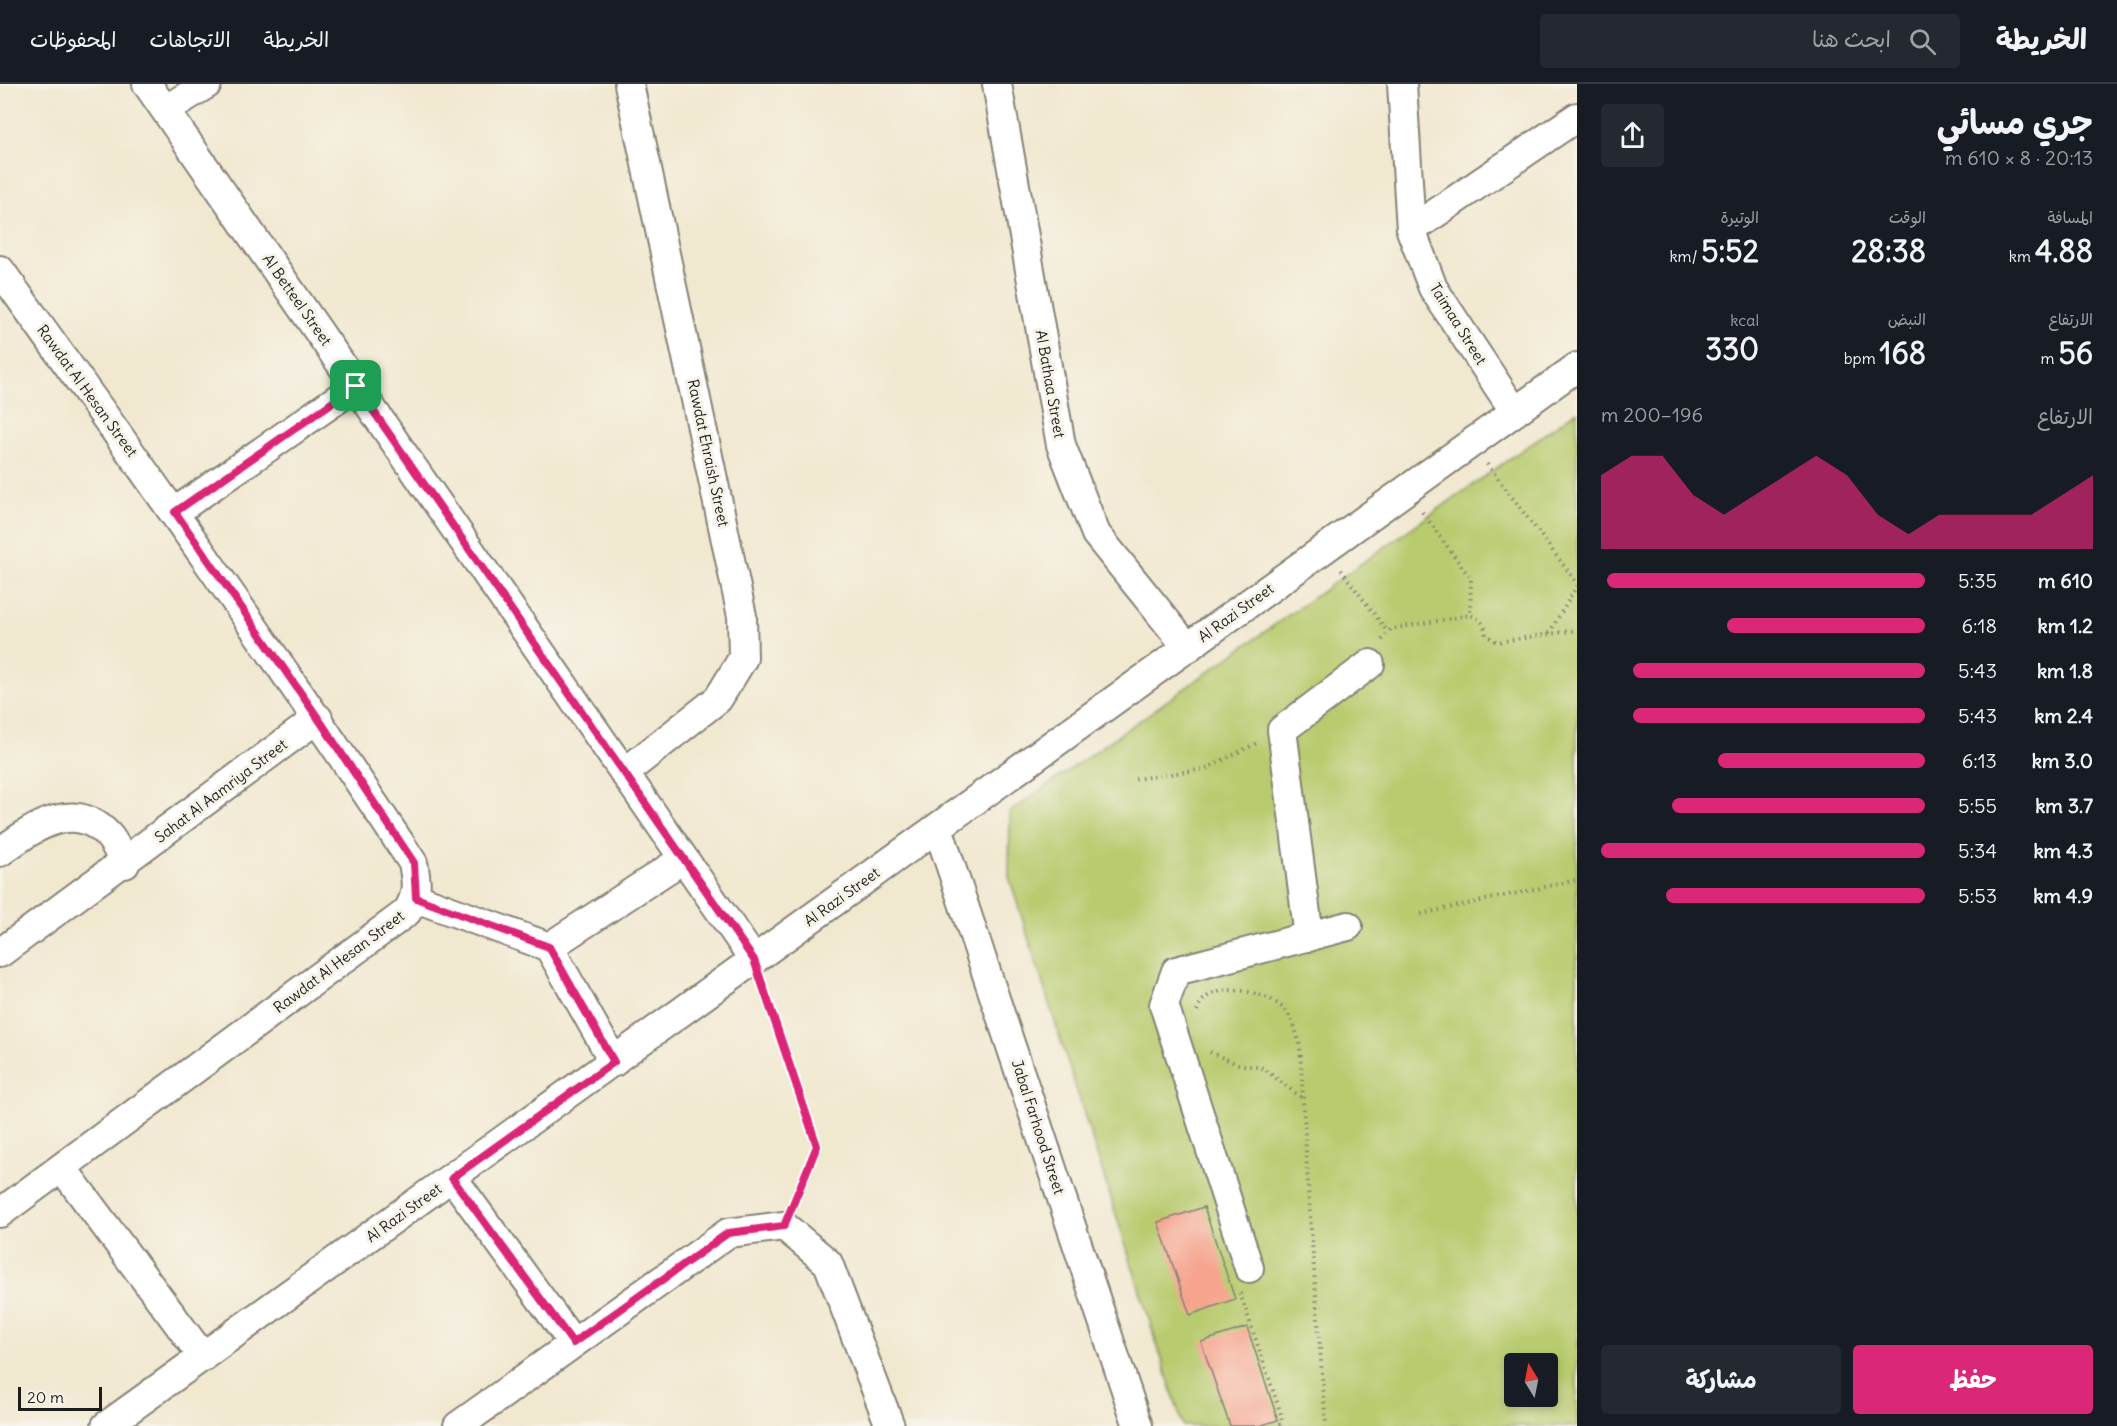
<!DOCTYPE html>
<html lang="ar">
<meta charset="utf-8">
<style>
body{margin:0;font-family:Delius,"Playpen Sans Arabic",sans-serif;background:#242831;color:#f1f3f6;direction:rtl;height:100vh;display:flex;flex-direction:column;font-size:22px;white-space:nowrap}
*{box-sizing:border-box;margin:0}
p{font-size:20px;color:#9ea1a6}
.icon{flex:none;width:33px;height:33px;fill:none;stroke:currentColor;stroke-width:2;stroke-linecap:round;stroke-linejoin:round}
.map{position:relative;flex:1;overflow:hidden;direction:ltr}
.side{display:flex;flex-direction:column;background:#171b24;width:540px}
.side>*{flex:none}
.needle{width:39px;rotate:350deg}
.fabs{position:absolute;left:1504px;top:1269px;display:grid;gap:12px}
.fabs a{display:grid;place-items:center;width:54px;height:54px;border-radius:6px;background:#171b24;box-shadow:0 3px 9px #0003;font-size:30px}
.scale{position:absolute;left:18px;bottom:15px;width:84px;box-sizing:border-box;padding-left:6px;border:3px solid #1c1c1c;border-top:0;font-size:16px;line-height:21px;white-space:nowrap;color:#1c1c1c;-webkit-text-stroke:4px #f7f3e8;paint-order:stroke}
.pin{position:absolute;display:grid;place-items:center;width:51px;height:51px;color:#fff;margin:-26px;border-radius:12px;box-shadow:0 3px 9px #0006}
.round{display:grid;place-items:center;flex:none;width:63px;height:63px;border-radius:6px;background:#242831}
.summary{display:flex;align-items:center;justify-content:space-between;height:102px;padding:0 24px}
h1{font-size:33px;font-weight:700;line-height:45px}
.metrics{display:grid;grid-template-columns:repeat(3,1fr);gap:9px;height:102px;padding:6px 24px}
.metrics div{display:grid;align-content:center}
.metrics b{font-size:30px;font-weight:700}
.metrics small{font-size:16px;font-weight:400}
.metrics p{font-size:16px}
.chart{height:168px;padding:12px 24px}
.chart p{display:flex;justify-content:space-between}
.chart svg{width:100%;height:108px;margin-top:6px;fill:#db2777;opacity:.7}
.cta{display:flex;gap:12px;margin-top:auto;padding:12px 24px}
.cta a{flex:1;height:69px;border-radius:6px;background:#db2777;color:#fff;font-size:24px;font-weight:700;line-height:69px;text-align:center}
.cta a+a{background:#242831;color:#f1f3f6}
ul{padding:0 24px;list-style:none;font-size:20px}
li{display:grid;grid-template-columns:96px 72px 1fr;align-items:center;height:45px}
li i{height:15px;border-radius:8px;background:#db2777}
header{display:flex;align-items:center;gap:36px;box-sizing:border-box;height:84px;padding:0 30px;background:#171b24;border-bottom:2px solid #363941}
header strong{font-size:28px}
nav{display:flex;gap:33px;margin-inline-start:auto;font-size:21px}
.search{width:420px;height:54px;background:#242831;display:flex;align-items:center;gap:15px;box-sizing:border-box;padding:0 21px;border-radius:6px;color:#9ea1a6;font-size:22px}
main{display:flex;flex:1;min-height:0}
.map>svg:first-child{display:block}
.green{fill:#b8cb6e;stroke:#6a7445;stroke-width:1.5;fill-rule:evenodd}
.building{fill:#f6a48e}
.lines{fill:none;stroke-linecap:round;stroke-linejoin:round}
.minor-casing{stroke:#868276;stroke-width:32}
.path{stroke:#868276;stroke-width:4;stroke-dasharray:1.5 4.5;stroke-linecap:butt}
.minor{stroke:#fff;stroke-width:28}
.route-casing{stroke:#fff;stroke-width:12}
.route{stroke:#db2777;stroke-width:8}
.labels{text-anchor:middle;stroke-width:6;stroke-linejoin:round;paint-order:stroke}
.street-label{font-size:15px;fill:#1c1c1c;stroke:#f7f3e8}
</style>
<header>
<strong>الخريطة</strong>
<div class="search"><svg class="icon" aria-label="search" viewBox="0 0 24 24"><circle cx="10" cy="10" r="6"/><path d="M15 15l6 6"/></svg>ابحث هنا</div>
<nav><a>الخريطة</a><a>الاتجاهات</a><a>المحفوظات</a></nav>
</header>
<main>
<section class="side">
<div class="summary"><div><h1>جري مسائي</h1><p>20:13 · 8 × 610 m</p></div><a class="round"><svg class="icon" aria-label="share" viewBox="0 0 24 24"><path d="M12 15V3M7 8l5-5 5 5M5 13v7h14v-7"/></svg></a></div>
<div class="metrics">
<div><p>المسافة</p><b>4.88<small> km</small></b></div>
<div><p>الوقت</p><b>28:38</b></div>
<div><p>الوتيرة</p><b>5:52<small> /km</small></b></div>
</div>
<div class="metrics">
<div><p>الارتفاع</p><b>56<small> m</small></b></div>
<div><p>النبض</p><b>168<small> bpm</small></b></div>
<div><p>kcal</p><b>330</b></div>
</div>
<div class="chart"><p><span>الارتفاع</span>196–200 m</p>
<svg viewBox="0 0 160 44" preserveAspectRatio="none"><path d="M0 44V14L10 6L20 6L30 22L40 30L50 22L60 14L70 6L80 14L90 30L100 38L110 30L120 30L130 30L140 30L150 22L160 14V44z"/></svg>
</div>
<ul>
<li><b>610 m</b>5:35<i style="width:98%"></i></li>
<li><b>1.2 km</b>6:18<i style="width:61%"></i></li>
<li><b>1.8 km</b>5:43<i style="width:90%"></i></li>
<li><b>2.4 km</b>5:43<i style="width:90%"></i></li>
<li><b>3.0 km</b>6:13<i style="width:64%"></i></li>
<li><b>3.7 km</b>5:55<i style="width:78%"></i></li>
<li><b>4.3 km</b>5:34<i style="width:100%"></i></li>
<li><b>4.9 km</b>5:53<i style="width:80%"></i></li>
</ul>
<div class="cta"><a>حفظ</a><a>مشاركة</a></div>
</section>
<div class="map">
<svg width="1577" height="1342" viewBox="0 0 1577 1342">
<rect width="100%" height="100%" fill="#f7f3e8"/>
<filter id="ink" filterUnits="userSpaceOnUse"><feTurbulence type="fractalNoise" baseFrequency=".0167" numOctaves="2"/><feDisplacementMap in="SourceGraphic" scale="12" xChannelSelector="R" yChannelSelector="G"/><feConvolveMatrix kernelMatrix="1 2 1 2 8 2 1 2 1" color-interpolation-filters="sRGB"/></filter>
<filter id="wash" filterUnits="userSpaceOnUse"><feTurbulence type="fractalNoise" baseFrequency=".008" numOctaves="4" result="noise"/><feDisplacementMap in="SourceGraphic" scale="24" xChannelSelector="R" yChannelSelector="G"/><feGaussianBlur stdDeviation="1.35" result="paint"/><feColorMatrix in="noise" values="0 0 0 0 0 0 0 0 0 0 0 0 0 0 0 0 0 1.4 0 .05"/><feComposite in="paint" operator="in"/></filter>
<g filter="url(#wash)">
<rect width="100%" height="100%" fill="#f1e8d0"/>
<!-- green -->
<path class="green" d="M 1577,327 L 1577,1342 L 1183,1342 L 1009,793 L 1010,728 ZM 1515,1280 L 1548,1280 L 1548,1312 L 1515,1312 Z"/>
<g id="blocks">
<!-- building -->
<path class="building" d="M 1204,1123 L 1235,1215 L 1190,1231 L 1158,1138 Z
M 1247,1243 L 1278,1336 L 1259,1342 L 1230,1342 L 1201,1258 Z"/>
</g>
</g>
<g filter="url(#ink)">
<use href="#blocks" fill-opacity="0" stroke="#868276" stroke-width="1.5"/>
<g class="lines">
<!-- minor casing -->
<g class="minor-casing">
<path id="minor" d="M 147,0 L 754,876
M 997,0 L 1061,361 L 1096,450 L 1188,564
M 1402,0 L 1411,146 L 1433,204 L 1515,328
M 165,26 L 207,0
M 1411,146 L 1577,33
M 0,186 C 141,382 281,578 413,779 C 417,799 418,811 407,828 L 0,1129
M 175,428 L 356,302
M 624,689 L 718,615 L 743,574 L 742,532 L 629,0
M 938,744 L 1138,1342
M 0,768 C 31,746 72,713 108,751 C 115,758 120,771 125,780
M 416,814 L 549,863 L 614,978
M 1309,853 L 1282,646 L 1370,580
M 549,863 L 683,775
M 0,869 L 318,634
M 63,1085 L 203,1273
M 452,1093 L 573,1259
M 1249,1184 L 1164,921 L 1176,887 L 1348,842
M 106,1342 L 1577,283
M 458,1342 L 728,1149 L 784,1142 L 828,1179 L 890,1342"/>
</g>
<!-- path -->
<path class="path" d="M 1487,380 L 1577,499
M 1422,428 L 1471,495 L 1470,531
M 1341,486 L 1387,547
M 1549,549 L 1577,502
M 1382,556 L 1391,545 L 1470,531 C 1482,535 1484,540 1486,551 L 1497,558 L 1577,546
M 1135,695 L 1205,685 L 1257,659
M 1421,830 L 1577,796
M 763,903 L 817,1062 L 794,1116
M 1197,927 C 1206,894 1265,906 1283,924 C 1293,933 1297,950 1300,962 L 1309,1119 L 1326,1342
M 1210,968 L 1237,980 L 1263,984 L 1303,1015
M 1240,1209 L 1282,1333 L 1281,1340 L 1276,1342"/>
<!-- minor -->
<use href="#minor" class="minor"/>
</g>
</g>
<g class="lines" filter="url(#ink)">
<!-- route casing -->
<g class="route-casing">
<path id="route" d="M 356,302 L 754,876 L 817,1062 L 784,1142 L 728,1149 L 573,1259 L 452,1094 L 614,978 L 549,863 L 416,814 L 414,779 L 318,634 L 175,428 Z"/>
</g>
<!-- route -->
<use href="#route" class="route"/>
</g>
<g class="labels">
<!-- street labels -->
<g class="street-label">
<text transform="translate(297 216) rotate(55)" y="5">Al Betteel Street</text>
<text transform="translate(1458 240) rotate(58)" y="5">Taimaa Street</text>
<text transform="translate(1050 300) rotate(80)" y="5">Al Bathaa Street</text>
<text transform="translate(87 307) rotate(54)" y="5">Rawdat Al Hesan Street</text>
<text transform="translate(708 369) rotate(78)" y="5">Rawdat Ehraish Street</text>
<text transform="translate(1236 529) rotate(-36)" y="5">Al Razi Street</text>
<text transform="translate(221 707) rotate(-37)" y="5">Sahat Al Aamriya Street</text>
<text transform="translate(842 813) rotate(-36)" y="5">Al Razi Street</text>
<text transform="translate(339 878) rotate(-37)" y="5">Rawdat Al Hesan Street</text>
<text transform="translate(1038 1043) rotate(72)" y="5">Jabal Farhood Street</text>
<text transform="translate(404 1129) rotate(-36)" y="5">Al Razi Street</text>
</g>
</g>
</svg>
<div class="fabs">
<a><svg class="needle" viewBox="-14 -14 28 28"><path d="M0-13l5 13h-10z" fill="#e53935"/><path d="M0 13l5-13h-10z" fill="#9ea1a6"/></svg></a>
</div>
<div class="scale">20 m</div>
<div class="pin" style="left:356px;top:302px;background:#1e9e55"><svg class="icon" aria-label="arrive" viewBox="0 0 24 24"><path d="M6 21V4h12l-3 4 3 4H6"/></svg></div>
</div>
</main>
